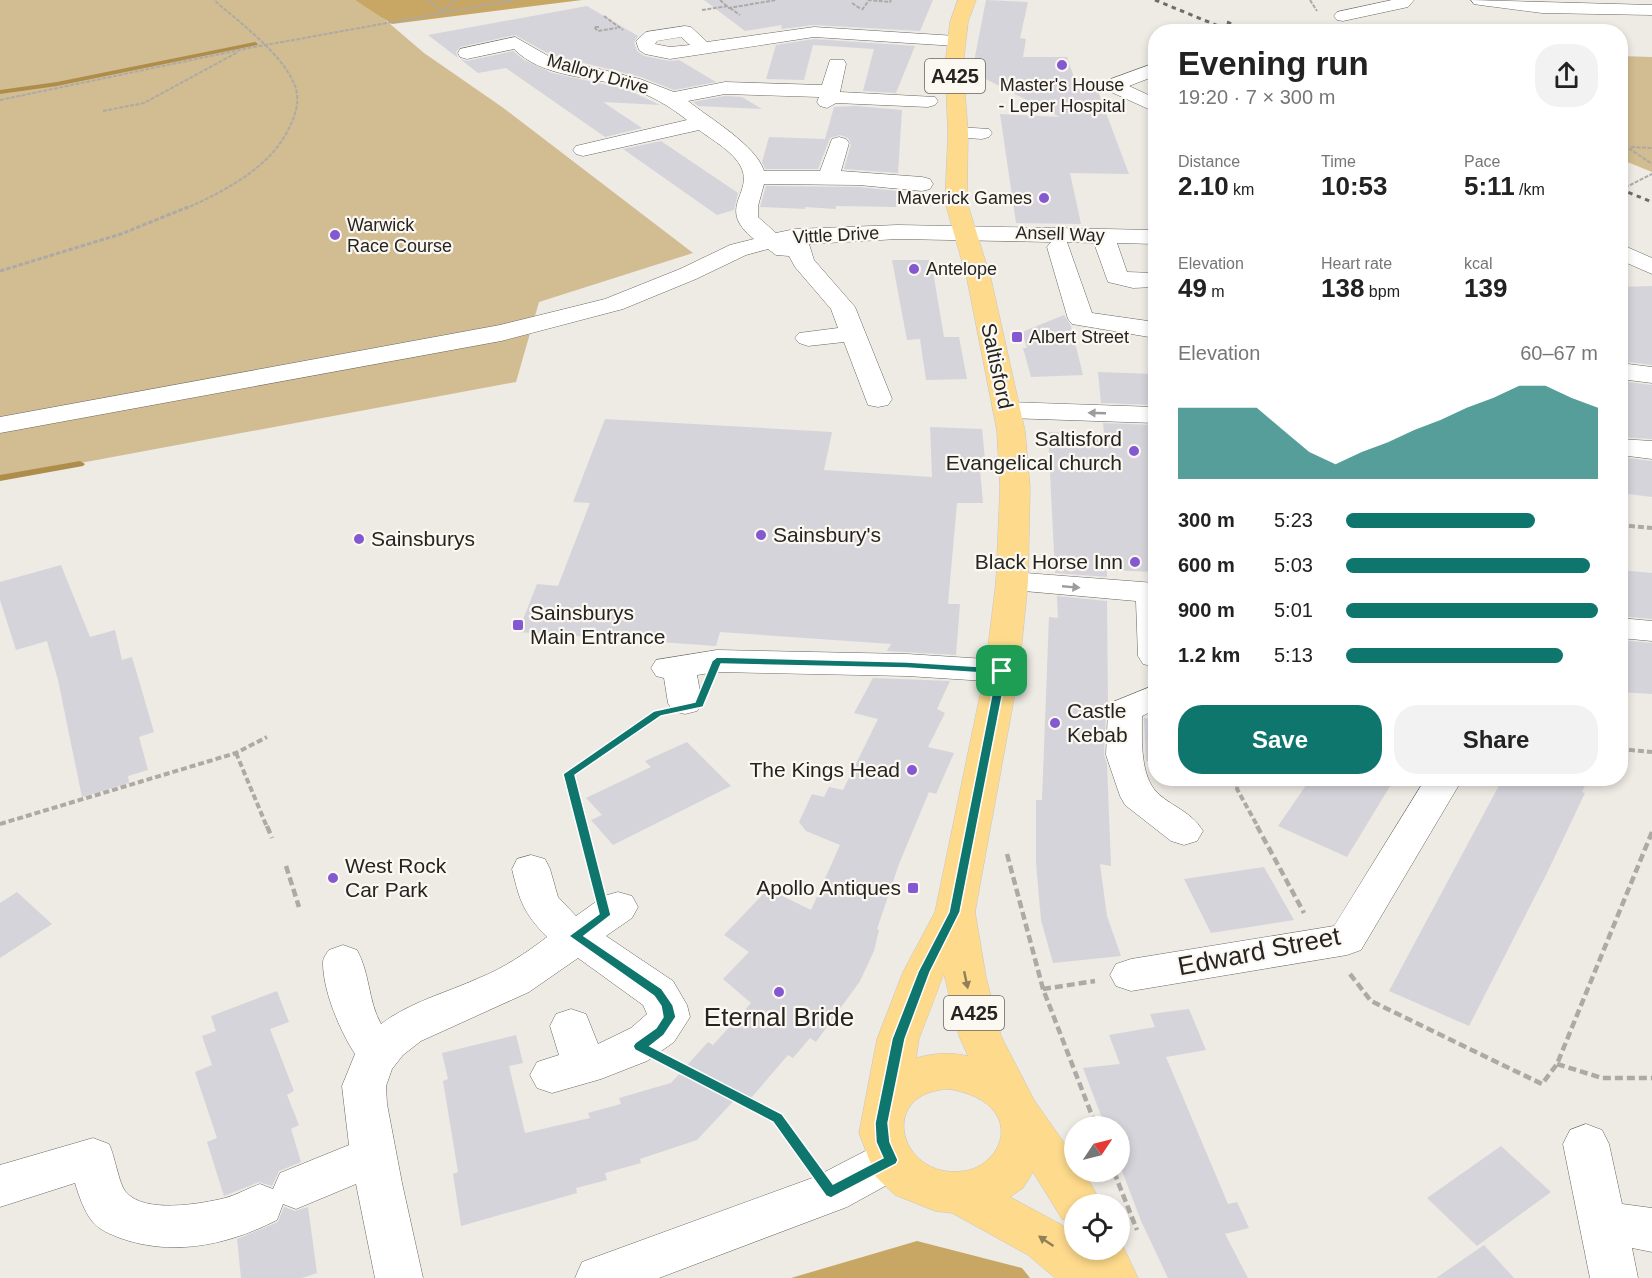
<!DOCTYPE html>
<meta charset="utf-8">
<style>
body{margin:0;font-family:Helvetica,sans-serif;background:#f2f2f2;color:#222;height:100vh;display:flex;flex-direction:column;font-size:22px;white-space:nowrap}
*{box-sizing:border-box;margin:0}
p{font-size:20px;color:#767676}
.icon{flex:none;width:33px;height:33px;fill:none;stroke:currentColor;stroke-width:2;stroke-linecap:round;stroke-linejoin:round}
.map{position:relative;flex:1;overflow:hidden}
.sheet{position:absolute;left:1148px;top:24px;width:480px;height:762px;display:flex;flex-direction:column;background:#fff;border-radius:24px;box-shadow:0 3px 9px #0003}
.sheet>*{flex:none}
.needle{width:39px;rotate:55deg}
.controls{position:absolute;left:1064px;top:1116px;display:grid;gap:12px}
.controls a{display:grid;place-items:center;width:66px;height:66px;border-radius:50%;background:#fff;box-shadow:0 3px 9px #0003;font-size:30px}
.pin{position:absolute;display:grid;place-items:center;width:51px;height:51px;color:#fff;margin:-26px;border-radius:12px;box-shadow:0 3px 9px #0006}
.round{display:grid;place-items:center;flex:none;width:63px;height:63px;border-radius:24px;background:#f2f2f2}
.summary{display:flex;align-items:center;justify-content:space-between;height:102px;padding:0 30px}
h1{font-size:33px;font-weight:600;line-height:45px}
.figures{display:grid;grid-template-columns:repeat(3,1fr);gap:9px;height:102px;padding:6px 30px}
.figures div{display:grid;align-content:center}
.figures b{font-size:26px;font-weight:600}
.figures small{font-size:16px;font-weight:400}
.figures p{font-size:16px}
.chart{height:168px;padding:12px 30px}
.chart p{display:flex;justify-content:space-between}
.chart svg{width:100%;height:108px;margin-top:6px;fill:#0f766e;opacity:.7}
.primary-button{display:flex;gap:12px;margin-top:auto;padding:12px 30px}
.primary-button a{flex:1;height:69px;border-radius:24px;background:#0f766e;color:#fff;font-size:24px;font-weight:600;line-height:69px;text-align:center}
.primary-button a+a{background:#f2f2f2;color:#222}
ul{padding:0 30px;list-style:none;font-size:20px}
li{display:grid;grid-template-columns:96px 72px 1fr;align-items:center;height:45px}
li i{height:15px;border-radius:8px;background:#0f766e}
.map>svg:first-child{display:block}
.green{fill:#d2bc91}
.forest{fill:#c8a664}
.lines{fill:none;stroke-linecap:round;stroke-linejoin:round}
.stream{fill:#ae8d4b;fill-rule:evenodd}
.building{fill:#d6d4db}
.minor-casing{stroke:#696761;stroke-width:1}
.major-casing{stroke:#c7c6c6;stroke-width:1}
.path-far3{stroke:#adaaa5;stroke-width:2;stroke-dasharray:4 1.5;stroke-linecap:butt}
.path-far2{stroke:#adaaa5;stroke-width:3;stroke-dasharray:4.5 2;stroke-linecap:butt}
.path-far1{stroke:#adaaa5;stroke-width:4;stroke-dasharray:6 3;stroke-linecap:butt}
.path{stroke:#adaaa5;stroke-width:4.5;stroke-dasharray:8 4;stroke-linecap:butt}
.minor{fill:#fff;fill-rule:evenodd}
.major{fill:#fdda8c;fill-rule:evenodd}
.rail{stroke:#6e6b68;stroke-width:3;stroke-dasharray:4.5 4.5;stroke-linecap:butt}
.oneway{fill:#9d9c9c}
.oneway2{fill:#927f57}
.route{fill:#0f766e;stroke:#fff;stroke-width:1.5;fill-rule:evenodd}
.poi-dot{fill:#8458d1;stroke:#fbf8f1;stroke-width:2}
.labels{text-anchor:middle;stroke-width:4.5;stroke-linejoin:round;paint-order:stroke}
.far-street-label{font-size:18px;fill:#262422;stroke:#fbf8f1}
.far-poi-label{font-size:18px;fill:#262422;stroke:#fbf8f1;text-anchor:start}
.shield{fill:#fbf8f1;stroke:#666460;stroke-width:1.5}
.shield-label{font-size:20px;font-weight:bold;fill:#262422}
.street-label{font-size:21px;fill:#262422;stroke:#fbf8f1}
.poi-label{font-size:21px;fill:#262422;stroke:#fbf8f1;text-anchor:start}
.near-street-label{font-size:26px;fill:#262422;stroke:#fbf8f1}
.near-poi-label{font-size:26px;fill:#262422;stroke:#fbf8f1}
</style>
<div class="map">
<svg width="1652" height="1278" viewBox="0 0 1652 1278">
<rect width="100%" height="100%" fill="#eeeae4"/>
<!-- green -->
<path class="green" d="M 0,0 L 355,0 L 376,12 L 424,53 L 502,107 L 693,253 L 539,302 L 516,382 L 0,478 Z
M 1620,56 L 1652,57 L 1652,172 L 1620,159 Z"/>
<!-- forest -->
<path class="forest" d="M 355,0 L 582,0 L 392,24 Z
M 917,1241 L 1022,1268 L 1030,1278 L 791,1278 Z"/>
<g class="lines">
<!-- stream -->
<path class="stream" d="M 255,42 L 258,44 L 257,45 L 57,86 L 0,94 L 0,90 L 57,82 Z
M 80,461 L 85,464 L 83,466 L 0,481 L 0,475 Z"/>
</g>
<!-- building -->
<path class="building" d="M 704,0 L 933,0 L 920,31 L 814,25 L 781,29 L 782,25 L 745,31 Z
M 986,0 L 1028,2 L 1020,38 L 1026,39 L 1023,57 L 1067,57 L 1078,89 L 1097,89 L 1129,174 L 1070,173 L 1081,224 L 1016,223 L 1000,114 L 1060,117 L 972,72 Z
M 587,6 L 638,36 L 634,42 L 637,51 L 644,56 L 670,61 L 679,60 L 716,82 L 674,90 L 641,77 L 551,55 L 515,35 L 460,47 L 456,52 L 458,58 L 428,35 Z
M 814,39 L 915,46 L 896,93 L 863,91 L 874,49 L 813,45 L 804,80 L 766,79 L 776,45 Z
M 513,51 L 524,60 L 552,73 L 626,89 L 660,105 L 603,102 L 642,128 L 605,137 L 506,68 L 478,73 L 460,59 L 467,61 Z
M 725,96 L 742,97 L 762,109 L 698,106 L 693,102 Z
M 856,106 L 902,110 L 898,173 L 844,169 L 851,144 L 848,138 L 840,135 L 830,138 L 818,169 L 765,169 L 762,162 L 769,137 L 825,139 L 834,107 Z
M 661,141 L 738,193 L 734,210 L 717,215 L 623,149 Z
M 766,186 L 859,187 L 897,191 L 896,207 L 836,206 L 836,209 L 805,207 L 805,209 L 760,207 Z
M 892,260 L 931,260 L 944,337 L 959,337 L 967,379 L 926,380 L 920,339 L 907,340 Z
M 1652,286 L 1652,365 L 1620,361 L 1620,287 Z
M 1064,315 L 1071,326 L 1083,375 L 1031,377 L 1023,348 L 1027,348 L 1022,332 Z
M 1098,372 L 1155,374 L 1155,405 L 1101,403 Z
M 1620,381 L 1652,385 L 1652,439 L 1620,437 Z
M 605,419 L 832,432 L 824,470 L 932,477 L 930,427 L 982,429 L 986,469 L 980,469 L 983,503 L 957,503 L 948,604 L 960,604 L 956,655 L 887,651 L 891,644 L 720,632 L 716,646 L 518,632 L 537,584 L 558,586 L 590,503 L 573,502 Z
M 1103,423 L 1155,425 L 1155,572 L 1107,570 L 1107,577 L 1055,573 L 1048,432 L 1104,434 Z
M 1620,457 L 1652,461 L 1652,497 L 1620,493 Z
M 61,565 L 90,637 L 115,630 L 122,660 L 132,657 L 154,732 L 139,737 L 148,770 L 128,776 L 129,783 L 82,797 L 58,680 L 47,641 L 16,650 L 0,600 L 0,582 Z
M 1620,570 L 1652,573 L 1652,619 L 1620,616 Z
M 1057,596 L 1107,601 L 1108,706 L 1106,710 L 1104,755 L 1107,764 L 1111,866 L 1100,864 L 1107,916 L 1121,956 L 1053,963 L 1041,920 L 1036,863 L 1036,800 L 1042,800 L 1049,617 L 1058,618 Z
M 1620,640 L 1652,643 L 1652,694 L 1620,692 Z
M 873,678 L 950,681 L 937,709 L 945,713 L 928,747 L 954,753 L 936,794 L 929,792 L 899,864 L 877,929 L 879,930 L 874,951 L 860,981 L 816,1042 L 810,1038 L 793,1058 L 788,1055 L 751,1098 L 741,1093 L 697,1140 L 640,1159 L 641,1163 L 605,1173 L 607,1180 L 576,1188 L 577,1193 L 461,1226 L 453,1174 L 458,1172 L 443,1081 L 448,1079 L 442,1053 L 516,1035 L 523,1063 L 509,1066 L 525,1133 L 590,1118 L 588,1113 L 621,1104 L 619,1098 L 671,1083 L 708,1042 L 713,1045 L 751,1003 L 723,979 L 749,952 L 724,935 L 768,889 L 811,910 L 840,845 L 806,831 L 799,822 L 812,794 L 824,797 L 829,787 L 843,790 L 878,719 L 854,713 Z
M 1144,718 L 1155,719 L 1155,762 L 1146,761 Z
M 687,742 L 731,786 L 613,845 L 591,820 L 602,815 L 586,798 L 651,767 L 645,761 Z
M 1311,778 L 1395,778 L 1347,857 L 1278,826 Z
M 1503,778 L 1589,778 L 1582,792 L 1585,793 L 1547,873 L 1469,1026 L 1389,991 Z
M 1264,867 L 1294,920 L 1211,933 L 1184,879 Z
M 17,892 L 52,924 L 0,958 L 0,903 Z
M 277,991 L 289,1022 L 270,1029 L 294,1091 L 287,1095 L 299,1125 L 291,1129 L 301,1162 L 279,1171 L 272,1186 L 259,1182 L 224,1196 L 207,1142 L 217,1138 L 195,1072 L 212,1065 L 202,1036 L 216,1031 L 211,1016 Z
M 1189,1009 L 1206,1050 L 1166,1057 L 1228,1204 L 1237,1202 L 1249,1228 L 1225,1234 L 1248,1278 L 1168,1278 L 1141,1221 L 1119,1163 L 1119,1126 L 1105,1126 L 1083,1068 L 1120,1064 L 1109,1035 L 1155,1027 L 1150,1014 Z
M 1501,1146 L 1551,1192 L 1477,1246 L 1427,1198 Z
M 284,1207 L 295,1211 L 308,1207 L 317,1273 L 302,1278 L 241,1278 L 237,1239 L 278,1222 Z
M 1484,1245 L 1514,1278 L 1436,1278 Z"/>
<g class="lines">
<!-- minor casing -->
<g class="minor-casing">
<path id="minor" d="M 1392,0 L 1414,0 L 1408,7 L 1343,21 L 1337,20 L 1334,16 L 1337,12 Z
M 1471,0 L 1652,5 L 1652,15 L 1542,13 L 1480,5 L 1474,4 Z
M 685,26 L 691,27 L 707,42 L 814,27 L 956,36 L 962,37 L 965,41 L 962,45 L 956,46 L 814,37 L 670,59 L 645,54 L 639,50 L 636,41 L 646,32 ZM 681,37 L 690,45 L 670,47 L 655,44 L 657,41 Z
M 515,37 L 550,57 L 640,79 L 674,92 L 725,82 L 822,85 L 830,60 L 844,60 L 846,64 L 840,92 L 935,97 L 938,101 L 935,105 L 928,107 L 836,103 L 827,108 L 820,106 L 817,102 L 819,97 L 725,94 L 688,101 C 709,118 756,145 764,171 L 820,171 L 832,139 L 839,137 L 846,139 L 849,143 L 841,171 L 922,177 L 930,179 L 933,184 L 930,189 L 922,191 L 859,185 L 764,184 L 758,206 L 758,217 L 776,233 L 795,229 L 898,225 L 1155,230 L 1155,244 L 1117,243 L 1127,272 L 1155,273 L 1155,287 L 1133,288 L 1108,282 L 1094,243 L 1067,242 L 1092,313 L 1155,322 L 1155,338 L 1072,324 L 1068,319 L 1047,247 L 1051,242 L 898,239 L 809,244 L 814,260 L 855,307 L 892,399 L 888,405 L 878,407 L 868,405 L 844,342 L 808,346 L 799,343 L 795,338 L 799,333 L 838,328 L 831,309 L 795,267 L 789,256 L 776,255 L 768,249 L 746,255 L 696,279 L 623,309 L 501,341 L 0,433 L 0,417 L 500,325 L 605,299 L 680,269 L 730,245 L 754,239 C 715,208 754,194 741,167 C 734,152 712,140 699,130 L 583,156 L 576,154 L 573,150 L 576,146 L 687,120 C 668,105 650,95 627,87 C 591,76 542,78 514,49 L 467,59 L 460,57 L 458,53 L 460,49 Z
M 1155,63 L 1155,76 L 1129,86 L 1155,98 L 1155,112 L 1111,92 L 1108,88 L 1111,79 Z
M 958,127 L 989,129 L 992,133 L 989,137 L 982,139 L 951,137 L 948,133 L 951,129 Z
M 1620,244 L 1652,258 L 1652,274 L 1620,260 Z
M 1620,363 L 1652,367 L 1652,383 L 1620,379 Z
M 1007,402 L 1155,407 L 1155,423 L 1007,418 L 997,416 L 993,410 L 997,404 Z
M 1620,439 L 1652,441 L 1652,459 L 1620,455 Z
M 1012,572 L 1155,583 L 1155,667 L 1143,664 L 1138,656 L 1136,601 L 1001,589 L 996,582 L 1001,575 Z
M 1620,618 L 1652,621 L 1652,641 L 1620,638 Z
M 717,650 L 907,654 L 1002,660 L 1014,663 L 1019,671 L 1014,679 L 1002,682 L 907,676 L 717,672 L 697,675 L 702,703 L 697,711 L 685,714 L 673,711 L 668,703 L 664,678 L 656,676 L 651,668 L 656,660 Z
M 1155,685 L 1155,710 L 1142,716 C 1142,738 1140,770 1154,789 C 1165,804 1191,810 1203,831 L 1197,841 L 1184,845 L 1171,841 L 1125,805 L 1120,796 L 1106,755 L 1108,710 L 1113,702 Z
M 1426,778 L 1463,778 L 1361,950 L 1347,955 L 1131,991 L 1116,986 L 1110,975 L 1116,964 L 1131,959 L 1334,926 Z
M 531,855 L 545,859 L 550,869 L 558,897 L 576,916 L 604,896 L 618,892 L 632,896 L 638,907 L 632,918 L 606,936 L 673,981 L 687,1005 L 690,1017 L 674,1042 L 647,1061 L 601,1079 L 552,1093 L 537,1088 L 530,1075 L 537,1062 L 559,1055 L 550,1026 L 556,1014 L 571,1009 L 586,1014 L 598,1044 L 631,1028 L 647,1014 L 643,1005 L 578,958 L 529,992 L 421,1041 L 403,1055 L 392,1069 L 386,1086 L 387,1104 L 402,1183 L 423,1278 L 375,1278 L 356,1184 L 296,1209 L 283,1204 L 277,1220 C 228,1245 173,1257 120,1238 C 110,1234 99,1230 92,1221 C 84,1211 79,1196 75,1183 L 0,1207 L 0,1165 L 93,1138 L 109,1144 C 115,1156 119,1185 126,1192 C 144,1214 201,1204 225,1198 C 237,1195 248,1188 260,1184 L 273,1189 L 280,1173 L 349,1145 L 342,1086 L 355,1054 C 340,1031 323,991 323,963 C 323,958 326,954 329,950 L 343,945 L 357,950 C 370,973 368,1001 381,1024 C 410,1002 446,993 479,978 C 504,968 526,953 547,937 C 523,912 520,902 512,869 L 517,859 Z
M 1586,1124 L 1602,1130 L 1609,1144 L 1622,1204 L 1652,1208 L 1652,1252 L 1632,1248 L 1638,1278 L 1590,1278 L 1563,1144 L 1570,1130 Z
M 891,1140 L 907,1146 L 914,1160 L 907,1174 L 847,1207 L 659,1278 L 575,1278 L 582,1262 L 815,1177 L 875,1146 Z"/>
</g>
<!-- major casing -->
<g class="major-casing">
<path id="major" d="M 958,0 L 976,0 L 968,22 L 963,66 L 968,133 L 967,202 L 991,279 L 1025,431 L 1030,488 L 1028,582 L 1019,671 L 975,912 L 986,977 L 1001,1036 L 1034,1100 L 1074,1157 L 1074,1172 L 1084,1172 L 1102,1204 L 1074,1204 L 1074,1223 L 1062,1219 L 1033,1172 L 1023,1188 L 1010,1197 L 1062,1225 L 1074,1234 L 1074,1250 L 1119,1250 L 1119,1238 L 1138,1278 L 1055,1278 L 1028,1255 L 952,1213 L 935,1211 L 895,1195 L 876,1177 L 859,1133 L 877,1039 L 903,972 L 935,912 L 985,671 L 996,582 L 1000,488 L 997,431 L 967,279 L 945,202 L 948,133 L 945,66 L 950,22 ZM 944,974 L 959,1036 L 968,1056 C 950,1052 934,1053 916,1058 L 919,1039 ZM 949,1089 C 966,1092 987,1099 996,1114 C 1012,1139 989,1168 964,1171 C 900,1181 875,1092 949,1089 Z"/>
</g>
<!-- path-far3 -->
<path class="path-far3" d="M 427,0 L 443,11 L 456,0
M 720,0 L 729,8 L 776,0
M 1310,0 L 1317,11
M 852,3 L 861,9
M 730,8 L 740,15
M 702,10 L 728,6
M 862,10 L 869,0 L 890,2 L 891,0
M 604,16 L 623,30
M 599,27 L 594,27 L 598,31 L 617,28
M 0,100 L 249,48 L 514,0
M 103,111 L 144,103 L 238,52
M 1620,142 L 1652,164
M 1631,147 L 1652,148
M 1620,190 L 1652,174
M 185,209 C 226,190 271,168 290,126 C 296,114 300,100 295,86 C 283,54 240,23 214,0"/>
<!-- path-far2 -->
<path class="path-far2" d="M 0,271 L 121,234 L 188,207"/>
<!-- path-far1 -->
<path class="path-far1" d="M 1620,525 L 1652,528
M 1620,749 L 1652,752
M 236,753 L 267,827
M 1239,778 L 1237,789 L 1258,827
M 0,824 L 236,753 L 267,737
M 583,827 L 569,774 L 653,716"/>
<!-- path -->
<path class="path" d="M 267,826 L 272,838
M 582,826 L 596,880
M 1257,826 L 1304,913
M 1007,854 L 1043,989 L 1096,1126
M 286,866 L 299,907
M 1350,974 L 1371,1001 L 1542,1084 L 1557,1064 L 1652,832
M 1043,989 L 1095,981
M 1557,1064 L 1602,1078 L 1652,1078
M 675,1065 L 778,1118 L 808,1160
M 1114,1172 L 1137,1230"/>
<!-- minor -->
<use href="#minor" class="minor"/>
<!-- major -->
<use href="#major" class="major"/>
<!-- rail -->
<path class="rail" d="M 1155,0 L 1233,32
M 1227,22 L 1250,32
M 1620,189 L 1652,202"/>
</g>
<!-- one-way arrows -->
<defs><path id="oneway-solid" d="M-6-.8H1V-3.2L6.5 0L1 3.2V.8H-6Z" transform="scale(1.5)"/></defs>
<g class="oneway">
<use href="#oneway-solid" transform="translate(1097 413) rotate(-178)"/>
<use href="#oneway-solid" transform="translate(1071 587) rotate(5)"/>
</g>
<g class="oneway2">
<use href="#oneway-solid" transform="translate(966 980) rotate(78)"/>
<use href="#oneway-solid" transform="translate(1046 1241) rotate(-146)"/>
</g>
<!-- route -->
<path class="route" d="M 717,657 L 907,662 L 1002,668 L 1007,671 L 960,912 L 930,972 L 905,1039 L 888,1123 L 890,1142 L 898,1160 L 896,1164 L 831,1198 L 826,1196 L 773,1122 L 635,1050 L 633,1046 L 635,1043 L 656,1028 L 663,1017 L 661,1006 L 654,996 L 569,936 L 599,914 L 563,774 L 654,711 L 695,702 L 712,661 ZM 721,664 L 907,668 L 996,674 L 949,912 L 918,972 L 892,1039 L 875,1123 L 876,1142 L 883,1158 L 833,1184 L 782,1114 L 650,1046 L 664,1035 L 676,1017 L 673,1005 L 662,989 L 584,936 L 611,915 L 575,775 L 661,716 L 703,707 Z"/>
<!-- markers -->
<g class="poi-dot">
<circle cx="1062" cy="65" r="6"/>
<circle cx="1044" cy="198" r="6"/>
<circle cx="335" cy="235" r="6"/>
<circle cx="914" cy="269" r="6"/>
<rect x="1011" y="331" width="12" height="12" rx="3"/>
<circle cx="1134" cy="451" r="6"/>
<circle cx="761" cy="535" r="6"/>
<circle cx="359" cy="539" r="6"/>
<circle cx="1135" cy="562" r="6"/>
<rect x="512" y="619" width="12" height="12" rx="3"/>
<circle cx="1055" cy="723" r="6"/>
<circle cx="912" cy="770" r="6"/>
<circle cx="333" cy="878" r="6"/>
<rect x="907" y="882" width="12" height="12" rx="3"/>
<circle cx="779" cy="992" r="6"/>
</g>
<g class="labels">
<!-- far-street labels -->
<g class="far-street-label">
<text transform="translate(598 74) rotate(16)" y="6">Mallory Drive</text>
<text transform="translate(1060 234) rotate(2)" y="6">Ansell Way</text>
<text transform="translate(836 235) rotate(-3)" y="6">Vittle Drive</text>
</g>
<!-- far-poi labels -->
<g class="far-poi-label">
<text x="1062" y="91" text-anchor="middle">Master's House<tspan x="1062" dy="21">- Leper Hospital</tspan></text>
<text x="1032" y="204" text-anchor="end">Maverick Games</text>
<text x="347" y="231">Warwick<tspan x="347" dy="21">Race Course</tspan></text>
<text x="926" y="275">Antelope</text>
<text x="1029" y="343">Albert Street</text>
</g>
<!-- shield labels -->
<g class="shield">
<rect x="925" y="59" width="60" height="34" rx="4.5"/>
<rect x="944" y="996" width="60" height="34" rx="4.5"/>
</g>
<g class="shield-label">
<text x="955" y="83">A425</text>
<text x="974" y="1020">A425</text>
</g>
<!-- street labels -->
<g class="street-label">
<text transform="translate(997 366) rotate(78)" y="7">Saltisford</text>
</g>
<!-- poi labels -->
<g class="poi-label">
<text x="1122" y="446" text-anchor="end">Saltisford<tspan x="1122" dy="24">Evangelical church</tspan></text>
<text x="773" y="542">Sainsbury's</text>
<text x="371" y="546">Sainsburys</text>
<text x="1123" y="569" text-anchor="end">Black Horse Inn</text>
<text x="530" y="620">Sainsburys<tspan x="530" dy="24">Main Entrance</tspan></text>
<text x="1067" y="718">Castle<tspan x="1067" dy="24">Kebab</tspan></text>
<text x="900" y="777" text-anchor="end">The Kings Head</text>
<text x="345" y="873">West Rock<tspan x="345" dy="24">Car Park</tspan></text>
<text x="901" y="895" text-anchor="end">Apollo Antiques</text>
</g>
<!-- near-street labels -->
<g class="near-street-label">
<text transform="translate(1259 951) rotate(-11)" y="9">Edward Street</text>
</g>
<!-- near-poi labels -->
<g class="near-poi-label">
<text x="779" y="1026">Eternal Bride</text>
</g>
</g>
</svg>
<div class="controls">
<a><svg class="needle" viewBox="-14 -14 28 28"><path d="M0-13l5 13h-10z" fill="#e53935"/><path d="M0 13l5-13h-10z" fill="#767676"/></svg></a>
<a><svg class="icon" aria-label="locate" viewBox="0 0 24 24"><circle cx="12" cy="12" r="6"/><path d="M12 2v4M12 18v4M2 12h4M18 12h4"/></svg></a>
</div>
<div class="pin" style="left:1002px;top:671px;background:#1e9e55"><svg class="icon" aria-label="arrive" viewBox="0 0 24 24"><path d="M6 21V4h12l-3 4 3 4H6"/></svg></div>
<section class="sheet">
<div class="summary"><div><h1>Evening run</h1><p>19:20 · 7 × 300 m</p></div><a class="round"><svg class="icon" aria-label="share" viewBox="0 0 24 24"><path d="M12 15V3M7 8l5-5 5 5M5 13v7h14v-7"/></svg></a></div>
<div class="figures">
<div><p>Distance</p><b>2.10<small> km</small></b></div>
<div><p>Time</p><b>10:53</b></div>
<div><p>Pace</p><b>5:11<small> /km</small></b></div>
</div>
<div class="figures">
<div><p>Elevation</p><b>49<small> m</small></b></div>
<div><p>Heart rate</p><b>138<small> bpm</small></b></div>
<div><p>kcal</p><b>139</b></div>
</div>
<div class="chart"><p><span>Elevation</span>60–67 m</p>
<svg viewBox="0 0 160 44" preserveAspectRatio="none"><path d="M0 44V15L10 15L20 15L30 15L40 24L50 33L60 38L70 33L80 29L90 24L100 20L110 15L120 11L130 6L140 6L150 11L160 15V44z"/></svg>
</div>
<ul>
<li><b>300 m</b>5:23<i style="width:75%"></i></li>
<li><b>600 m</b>5:03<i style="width:97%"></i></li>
<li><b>900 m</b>5:01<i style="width:100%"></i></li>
<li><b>1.2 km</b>5:13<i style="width:86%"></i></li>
</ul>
<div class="primary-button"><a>Save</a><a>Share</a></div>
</section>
</div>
